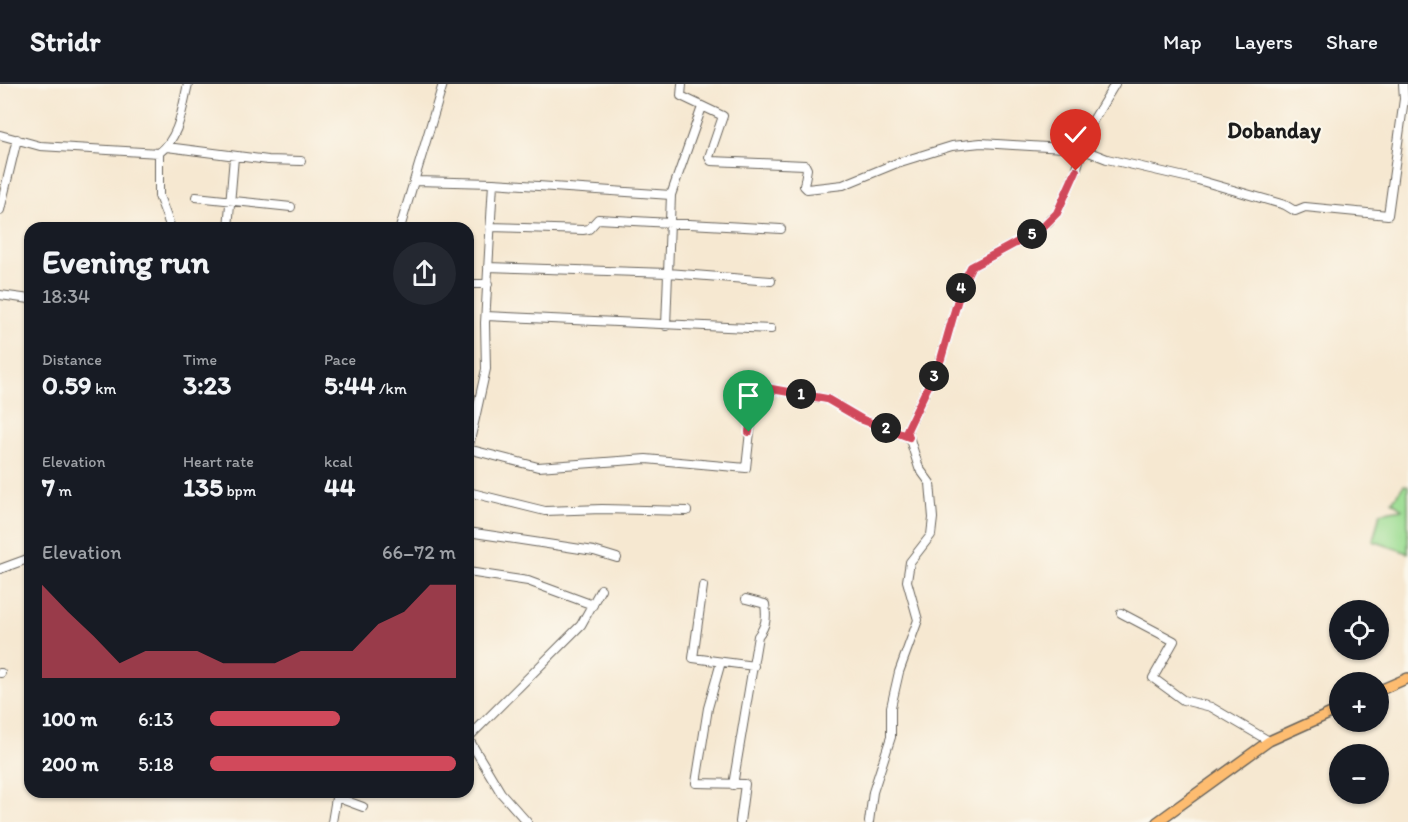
<!DOCTYPE html>
<meta charset="utf-8">
<style>
body{margin:0;font-family:Itim,sans-serif;background:#242831;color:#f1f3f6;height:100vh;display:flex;flex-direction:column;font-size:22px;white-space:nowrap}
*{box-sizing:border-box;margin:0}
p{font-size:20px;color:#9ea1a6}
.icon{flex:none;width:33px;height:33px;fill:none;stroke:currentColor;stroke-width:2;stroke-linecap:round;stroke-linejoin:round}
.map{position:relative;flex:1;overflow:hidden}
.drawer{position:absolute;left:24px;top:138px;width:450px;height:576px;display:flex;flex-direction:column;background:#171b24;border-radius:18px;box-shadow:0 2px 4px #0004}
.drawer>*{flex:none}
.buttons{position:absolute;left:1329px;top:516px;display:grid;gap:12px}
.buttons a{display:grid;place-items:center;width:60px;height:60px;border-radius:50%;background:#171b24;box-shadow:0 2px 4px #0004;font-size:30px}
.pin{position:absolute;display:grid;place-items:center;width:51px;height:51px;color:#fff;margin:-62px -26px;border-radius:50% 50% 50% 0;rotate:-45deg;box-shadow:0 0 6px #0007}
.pin .icon{rotate:45deg}
.km{position:absolute;width:30px;height:30px;margin:-15px;border-radius:50%;background:#222;color:#fff;font-size:16px;line-height:30px;text-align:center}
.round{display:grid;place-items:center;flex:none;width:63px;height:63px;border-radius:32px;background:#242831}
.head{display:flex;align-items:center;justify-content:space-between;height:102px;padding:0 18px}
h1{font-size:33px;font-weight:800;line-height:45px}
.metrics{display:grid;grid-template-columns:repeat(3,1fr);gap:9px;height:102px;padding:6px 18px}
.metrics div{display:grid;align-content:center}
.metrics b{font-size:26px;font-weight:800}
.metrics small{font-size:16px;font-weight:400}
.metrics p{font-size:16px}
.chart{height:168px;padding:12px 18px}
.chart p{display:flex;justify-content:space-between}
.chart svg{width:100%;height:108px;margin-top:6px;fill:#d1495b;opacity:.7}
ul{padding:0 18px;list-style:none;font-size:20px}
li{display:grid;grid-template-columns:96px 72px 1fr;align-items:center;height:45px}
li i{height:15px;border-radius:8px;background:#d1495b}
header{display:flex;align-items:center;gap:36px;box-sizing:border-box;height:84px;padding:0 30px;background:#171b24;border-bottom:2px solid #363941}
header strong{font-size:28px}
nav{display:flex;gap:33px;margin-inline-start:auto;font-size:21px}
.map>svg:first-child{display:block}
.green{fill:#9ddd93;stroke:#5c7c58;stroke-width:1.5}
.lines{fill:none;stroke-linecap:round;stroke-linejoin:round}
.minor-casing{stroke:#68635b;stroke-width:10}
.major-casing{stroke:#68635b;stroke-width:12}
.minor{stroke:#fff;stroke-width:8}
.major{stroke:#fdbc70;stroke-width:9}
.route-casing{stroke:#fff;stroke-width:12}
.route{stroke:#d1495b;stroke-width:8}
.labels{text-anchor:middle;stroke-width:4.5;stroke-linejoin:round;paint-order:stroke}
.quarter-label{font-size:22px;font-weight:bold;fill:#1c1c1c;stroke:#fbf7ec}
</style>
<header>
<strong>Stridr</strong>
<nav><a>Map</a><a>Layers</a><a>Share</a></nav>
</header>
<div class="map">
<svg width="1408" height="738" viewBox="0 0 1408 738">
<rect width="100%" height="100%" fill="#fbf7ec"/>
<filter id="ink" filterUnits="userSpaceOnUse"><feTurbulence type="fractalNoise" baseFrequency=".0167" numOctaves="2"/><feDisplacementMap in="SourceGraphic" scale="12" xChannelSelector="R" yChannelSelector="G"/><feConvolveMatrix kernelMatrix="1 2 1 2 8 2 1 2 1" color-interpolation-filters="sRGB"/></filter>
<filter id="wash" filterUnits="userSpaceOnUse"><feTurbulence type="fractalNoise" baseFrequency=".008" numOctaves="4" result="noise"/><feDisplacementMap in="SourceGraphic" scale="24" xChannelSelector="R" yChannelSelector="G"/><feGaussianBlur stdDeviation="1.35" result="paint"/><feColorMatrix in="noise" values="0 0 0 0 0 0 0 0 0 0 0 0 0 0 0 0 0 1.4 0 .05"/><feComposite in="paint" operator="in"/></filter>
<g filter="url(#wash)">
<rect width="100%" height="100%" fill="#f6e8d1"/>
<!-- green -->
<path class="green" d="M 1404,401 L 1408,402 L 1408,469 L 1373,457 L 1380,429 L 1402,425 L 1392,417 Z"/>
</g>
<g filter="url(#ink)">
<g class="lines">
<!-- minor casing -->
<g class="minor-casing">
<path id="minor" d="M 682,0 L 681,12 L 723,32 L 709,73 L 711,77 L 805,81 L 807,85 L 804,102 L 807,105 L 843,101 L 897,79 L 952,62 L 981,59 L 1081,65 L 1107,75 L 1198,96 L 1285,121 L 1295,127 L 1305,123 L 1388,131 L 1404,15 L 1403,0
M 0,51 L 40,62 L 159,69
M 167,63 L 268,76 L 301,77
M 416,97 L 493,99 L 485,239 L 486,285 L 468,366
M 493,99 L 671,111
M 196,113 L 291,123
M 0,126 L 17,55
M 490,143 L 583,146 L 589,145 L 598,135 L 781,145
M 171,144 L 159,112 L 159,69 C 180,53 182,24 188,0
M 228,144 L 234,73
M 400,144 L 443,0
M 488,183 L 668,189 L 771,197
M 468,200 L 488,200
M 0,211 L 30,215
M 486,232 L 771,245
M 666,242 L 671,111 L 702,23
M 468,365 L 538,383 L 646,375 L 746,384 L 755,302 L 827,315 L 863,336 L 909,353
M 468,408 L 545,427 L 602,425 L 687,427
M 468,448 L 594,467 L 617,474
M 0,485 L 30,474
M 468,488 L 528,497 L 593,521
M 703,502 L 693,574 L 754,582
M 1121,529 L 1174,557 L 1153,594 L 1183,616 L 1211,623 L 1269,657
M 721,578 L 708,624 L 696,699 L 745,700 L 740,738
M 0,589 L 1,589
M 468,654 L 581,541 L 601,505
M 468,654 L 501,709 L 527,738
M 733,701 L 758,552 C 766,542 767,534 765,520 L 746,515
M 336,713 L 363,723
M 332,738 L 337,708
M 869,738 L 873,708 L 891,653 L 891,623 L 899,588 L 918,536 L 907,497 L 910,478 L 931,451 L 933,434 L 930,399 L 919,384 L 907,346 L 941,275 L 962,201 L 971,183 L 1040,146 L 1057,129 L 1076,87 L 1089,43 L 1115,0"/>
</g>
<!-- major casing -->
<g class="major-casing">
<path id="major" d="M 1378,607 L 1408,594
M 1157,738 L 1269,657 L 1340,625"/>
</g>
<!-- minor -->
<use href="#minor" class="minor"/>
<!-- major -->
<use href="#major" class="major"/>
</g>
</g>
<g class="lines" filter="url(#ink)">
<!-- route casing -->
<g class="route-casing">
<path id="route" d="M 749,348 L 755,302 L 827,315 L 863,336 L 909,353 L 907,346 L 941,275 L 962,201 L 971,183 L 1040,146 L 1057,129 L 1076,87"/>
</g>
<!-- route -->
<use href="#route" class="route"/>
</g>
<g class="labels">
<!-- quarter labels -->
<g class="quarter-label">
<text x="1274" y="54">Dobanday</text>
</g>
</g>
</svg>
<div class="buttons">
<a><svg class="icon" aria-label="locate" viewBox="0 0 24 24"><circle cx="12" cy="12" r="6"/><path d="M12 2v4M12 18v4M2 12h4M18 12h4"/></svg></a>
<a>+</a>
<a>−</a>
</div>
<div class="pin" style="left:749px;top:348px;background:#1e9e55"><svg class="icon" aria-label="arrive" viewBox="0 0 24 24"><path d="M6 21V4h12l-3 4 3 4H6"/></svg></div>
<div class="pin" style="left:1076px;top:87px;background:#d93025"><svg class="icon" aria-label="check" viewBox="0 0 24 24"><path d="M5 12l5 5 9-10"/></svg></div>
<b class="km" style="left:801px;top:310px">1</b>
<b class="km" style="left:886px;top:344px">2</b>
<b class="km" style="left:934px;top:292px">3</b>
<b class="km" style="left:961px;top:204px">4</b>
<b class="km" style="left:1032px;top:150px">5</b>
<section class="drawer">
<div class="head"><div><h1>Evening run</h1><p>18:34</p></div><a class="round"><svg class="icon" aria-label="share" viewBox="0 0 24 24"><path d="M12 15V3M7 8l5-5 5 5M5 13v7h14v-7"/></svg></a></div>
<div class="metrics">
<div><p>Distance</p><b>0.59<small> km</small></b></div>
<div><p>Time</p><b>3:23</b></div>
<div><p>Pace</p><b>5:44<small> /km</small></b></div>
</div>
<div class="metrics">
<div><p>Elevation</p><b>7<small> m</small></b></div>
<div><p>Heart rate</p><b>135<small> bpm</small></b></div>
<div><p>kcal</p><b>44</b></div>
</div>
<div class="chart"><p><span>Elevation</span>66–72 m</p>
<svg viewBox="0 0 160 44" preserveAspectRatio="none"><path d="M0 44V6L10 17L20 27L30 38L40 33L50 33L60 33L70 38L80 38L90 38L100 33L110 33L120 33L130 22L140 17L150 6L160 6V44z"/></svg>
</div>
<ul>
<li><b>100 m</b>6:13<i style="width:53%"></i></li>
<li><b>200 m</b>5:18<i style="width:100%"></i></li>
</ul>
</section>
</div>
